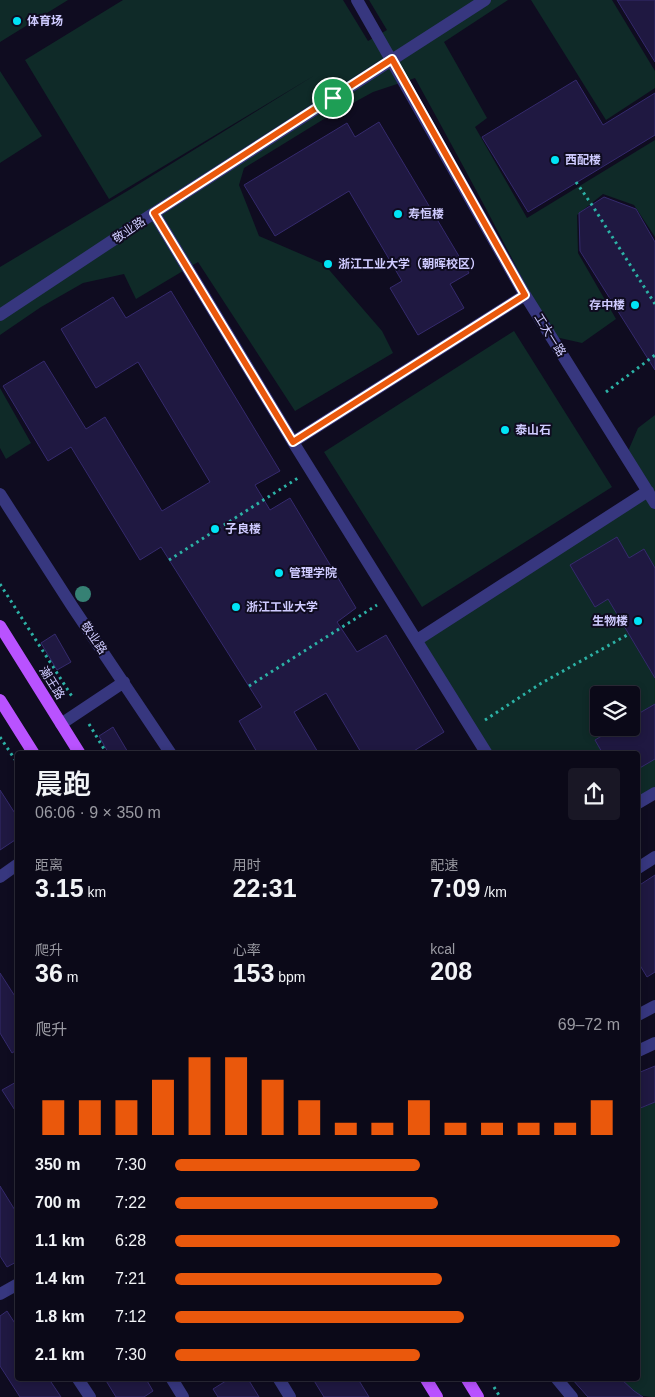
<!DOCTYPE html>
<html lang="zh">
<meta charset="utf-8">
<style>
body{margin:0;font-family:Helvetica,"Noto Sans SC",sans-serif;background:#191725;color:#f1f3f6;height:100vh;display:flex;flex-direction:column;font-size:19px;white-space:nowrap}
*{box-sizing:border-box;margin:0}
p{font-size:16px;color:#9a9aa2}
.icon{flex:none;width:28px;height:28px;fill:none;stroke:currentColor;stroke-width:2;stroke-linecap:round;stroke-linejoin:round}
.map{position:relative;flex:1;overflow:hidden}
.side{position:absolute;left:15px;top:751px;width:625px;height:630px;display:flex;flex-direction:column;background:#0b0918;border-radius:5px;box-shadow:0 2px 8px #0003,0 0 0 1px #2b2a37}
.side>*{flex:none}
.fabs{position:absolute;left:590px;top:686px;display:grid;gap:10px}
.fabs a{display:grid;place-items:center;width:50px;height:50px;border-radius:5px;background:#0b0918;box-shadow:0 2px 8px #0003,0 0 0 1px #2b2a37;font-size:25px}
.pin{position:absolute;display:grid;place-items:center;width:42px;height:42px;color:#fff;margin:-21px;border:2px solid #fff;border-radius:50%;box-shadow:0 1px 5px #0007}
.round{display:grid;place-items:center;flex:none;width:52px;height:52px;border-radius:5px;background:#191725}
.headline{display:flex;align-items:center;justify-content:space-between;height:85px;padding:0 20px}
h1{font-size:28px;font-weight:600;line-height:38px}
.figures{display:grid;grid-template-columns:repeat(3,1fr);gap:8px;height:85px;padding:5px 20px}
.figures div{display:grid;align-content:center}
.figures b{font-size:25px;font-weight:600}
.figures small{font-size:14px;font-weight:400}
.figures p{font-size:14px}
.chart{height:140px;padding:10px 20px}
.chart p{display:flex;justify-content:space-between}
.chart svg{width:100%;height:90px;margin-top:5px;stroke:#ea580c;stroke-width:6}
ul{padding:0 20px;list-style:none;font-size:16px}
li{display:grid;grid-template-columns:80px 60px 1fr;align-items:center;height:38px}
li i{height:12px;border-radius:6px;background:#ea580c}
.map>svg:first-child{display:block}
.green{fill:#0f2a28;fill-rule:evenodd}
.building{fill:#1f1841;stroke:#352a6d}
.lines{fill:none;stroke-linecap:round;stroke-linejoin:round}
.path{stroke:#2cb2a6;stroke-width:3;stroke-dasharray:2.5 4;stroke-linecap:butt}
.minor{stroke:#37377f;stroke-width:12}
.major{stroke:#b952ff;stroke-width:12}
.tree{fill:#368174}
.route-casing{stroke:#fff;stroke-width:10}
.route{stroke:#ea580c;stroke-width:6}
.poi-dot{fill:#00e4f6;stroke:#0f0c20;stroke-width:2}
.labels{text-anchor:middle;stroke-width:4;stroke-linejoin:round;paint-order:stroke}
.poi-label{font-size:12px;font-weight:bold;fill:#cfcbff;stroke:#0f0c20;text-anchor:start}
.street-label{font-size:12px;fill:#cfcbff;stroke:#0f0c20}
</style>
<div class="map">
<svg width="655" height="1397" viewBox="0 0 655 1397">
<rect width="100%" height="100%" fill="#0f0c20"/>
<!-- green -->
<path class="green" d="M 0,0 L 68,0 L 0,42 Z
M 123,0 L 343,0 L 368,41 L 387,30 L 369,0 L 508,0 L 444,42 L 487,118 L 475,127 L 527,218 L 655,140 L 655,237 L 634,205 L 603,194 L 577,215 L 578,253 L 616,319 L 582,343 L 551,336 C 508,248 462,163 415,78 L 373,92 L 324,119 L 244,168 L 239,185 L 259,236 L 324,264 L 382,331 L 393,353 L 295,411 L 198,262 L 136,299 L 124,274 L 83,283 L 41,307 L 0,335 L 0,267 L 129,190 L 315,75 L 109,199 L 25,60 Z
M 531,0 L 612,0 L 655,71 L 655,88 L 606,120 Z
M 0,71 L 42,136 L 0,163 Z
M 514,331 L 612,487 L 422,607 L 324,452 Z
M 0,388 L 31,443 L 6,459 L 0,448 Z
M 655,415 L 655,793 L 638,803 L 638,754 L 487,754 L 417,640 L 648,491 L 626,456 L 638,428 ZM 599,695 L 631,695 L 631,728 L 599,728 Z
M 655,1102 L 655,1397 C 636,1397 634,1391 621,1379 L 638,1379 L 638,1109 Z"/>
<!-- building -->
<path class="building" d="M 617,0 L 655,0 L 655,62 Z
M 576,80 L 603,125 L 655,93 L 655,135 L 528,212 L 482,137 Z
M 379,122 L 469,273 L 450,284 L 464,308 L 418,335 L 390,288 L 402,281 L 349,191 L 275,236 L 244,185 L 347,123 L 355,137 Z
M 604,197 L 636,209 L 655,242 L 655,370 L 580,251 L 579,213 Z
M 171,291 L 280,471 L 255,485 L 270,510 L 290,498 L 356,608 L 337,622 L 357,652 L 386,635 L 444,732 L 409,754 L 362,754 L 326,693 L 294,712 L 319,754 L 258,754 L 239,721 L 262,707 L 161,547 L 140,560 L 71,447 L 48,461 L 3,386 L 44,361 L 86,429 L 105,417 L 162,511 L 210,482 L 138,362 L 96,388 L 61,329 L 113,297 L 126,318 Z
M 617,537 L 629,558 L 644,549 L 655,568 L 655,678 L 608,599 L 595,607 L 570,565 Z
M 55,634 L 71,662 L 57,670 L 41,643 Z
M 655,704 L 655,759 L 638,769 L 638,754 L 603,754 L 595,740 L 615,728 L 631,728 L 631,718 Z
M 113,727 L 129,754 L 109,754 L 99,736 Z
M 0,790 L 18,818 L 18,838 L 0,850 Z
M 655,875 L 655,972 L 647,977 L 638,962 L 638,886 Z
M 0,973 L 18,1001 L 18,1049 L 12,1053 L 0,1033 Z
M 655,1066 L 655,1102 L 638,1109 L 638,1073 Z
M 18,1081 L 18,1115 L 2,1090 Z
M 0,1186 L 18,1215 L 18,1261 L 7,1267 L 0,1256 Z
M 7,1311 L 18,1328 L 18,1379 L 49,1379 L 61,1397 L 20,1397 L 0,1366 L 0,1316 Z
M 105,1379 L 146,1379 L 153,1391 L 144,1397 L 116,1397 Z
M 229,1379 L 248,1379 L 259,1397 L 218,1397 L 213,1389 Z
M 313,1379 L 358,1379 L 369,1397 L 324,1397 Z
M 572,1379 L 621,1379 L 634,1391 L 643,1397 L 588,1397 Z"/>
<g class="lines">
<!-- path -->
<path class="path" d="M 576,182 L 592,205 L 655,304
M 606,392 L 655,355
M 169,560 L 298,478
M 0,584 L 73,698
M 249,686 L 377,605
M 485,720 L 540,684 L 629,634
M 89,724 L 107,754
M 0,737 L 18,764
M 494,1387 L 500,1397"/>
<!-- minor -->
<path class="minor" d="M 357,0 L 525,295 L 655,503
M 154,213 L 293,442 L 487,754
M 0,315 L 154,213 L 485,0
M 293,442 L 525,295
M 0,494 L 72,606 L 171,754
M 417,640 L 648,491
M 61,724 L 124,682
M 638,803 L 655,793
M 638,868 L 655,857
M 0,877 L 18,864
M 638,1015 L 655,1006
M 638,1051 L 655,1043
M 0,1294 L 18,1284
M 78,1379 L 90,1397
M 172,1379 L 183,1397
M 279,1379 L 290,1397
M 557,1379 L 572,1397"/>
<!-- major -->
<path class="major" d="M 0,626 L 80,754
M 0,700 L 34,754
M 426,1379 L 437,1397
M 467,1379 L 478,1397"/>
</g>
<!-- trees -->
<circle class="tree" cx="83" cy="594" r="8"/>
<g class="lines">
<!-- route casing -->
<g class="route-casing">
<path id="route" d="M 392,59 L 525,295 L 293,442 L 154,213 Z"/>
</g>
<!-- route -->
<use href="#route" class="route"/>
</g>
<!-- markers -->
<g class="poi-dot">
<circle cx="17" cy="21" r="5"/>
<circle cx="555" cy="160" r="5"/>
<circle cx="398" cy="214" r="5"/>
<circle cx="328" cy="264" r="5"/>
<circle cx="635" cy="305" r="5"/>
<circle cx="505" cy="430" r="5"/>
<circle cx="215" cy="529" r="5"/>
<circle cx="279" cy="573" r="5"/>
<circle cx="236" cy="607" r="5"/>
<circle cx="638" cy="621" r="5"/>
</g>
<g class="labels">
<!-- poi labels -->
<g class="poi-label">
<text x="27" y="25">体育场</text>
<text x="565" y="164">西配楼</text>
<text x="408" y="218">寿恒楼</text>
<text x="338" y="268">浙江工业大学（朝晖校区）</text>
<text x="625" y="309" text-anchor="end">存中楼</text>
<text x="515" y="434">泰山石</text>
<text x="225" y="533">子良楼</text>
<text x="289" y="577">管理学院</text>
<text x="246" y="611">浙江工业大学</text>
<text x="628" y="625" text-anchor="end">生物楼</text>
</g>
<!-- street labels -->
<g class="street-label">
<text transform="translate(129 230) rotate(-34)" y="4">敬业路</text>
<text transform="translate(550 335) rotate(58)" y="4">工大一路</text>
<text transform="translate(94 638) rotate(56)" y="4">敬业路</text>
<text transform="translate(52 683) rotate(58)" y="4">潮王路</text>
</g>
</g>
</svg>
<div class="fabs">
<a><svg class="icon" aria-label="layers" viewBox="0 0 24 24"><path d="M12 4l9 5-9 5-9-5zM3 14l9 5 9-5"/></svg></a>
</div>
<div class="pin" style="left:333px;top:98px;background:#1e9e55"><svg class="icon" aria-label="arrive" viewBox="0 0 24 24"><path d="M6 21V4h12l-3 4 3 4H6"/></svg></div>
<section class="side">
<div class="headline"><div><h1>晨跑</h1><p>06:06 · 9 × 350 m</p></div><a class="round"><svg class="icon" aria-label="share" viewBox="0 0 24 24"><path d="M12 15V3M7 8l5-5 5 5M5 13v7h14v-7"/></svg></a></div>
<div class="figures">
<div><p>距离</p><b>3.15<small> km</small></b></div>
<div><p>用时</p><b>22:31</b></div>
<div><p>配速</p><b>7:09<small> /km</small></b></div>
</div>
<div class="figures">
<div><p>爬升</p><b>36<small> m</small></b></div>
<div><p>心率</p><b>153<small> bpm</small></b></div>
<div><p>kcal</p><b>208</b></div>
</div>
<div class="chart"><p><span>爬升</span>69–72 m</p>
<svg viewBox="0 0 160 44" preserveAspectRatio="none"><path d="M5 44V27M15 44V27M25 44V27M35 44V17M45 44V6M55 44V6M65 44V17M75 44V27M85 44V38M95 44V38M105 44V27M115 44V38M125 44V38M135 44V38M145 44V38M155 44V27"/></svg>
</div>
<ul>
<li><b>350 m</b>7:30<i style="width:55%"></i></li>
<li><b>700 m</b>7:22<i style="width:59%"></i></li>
<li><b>1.1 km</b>6:28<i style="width:100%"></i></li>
<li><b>1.4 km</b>7:21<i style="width:60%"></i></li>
<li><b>1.8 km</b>7:12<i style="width:65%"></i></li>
<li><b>2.1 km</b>7:30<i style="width:55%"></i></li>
</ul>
</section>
</div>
